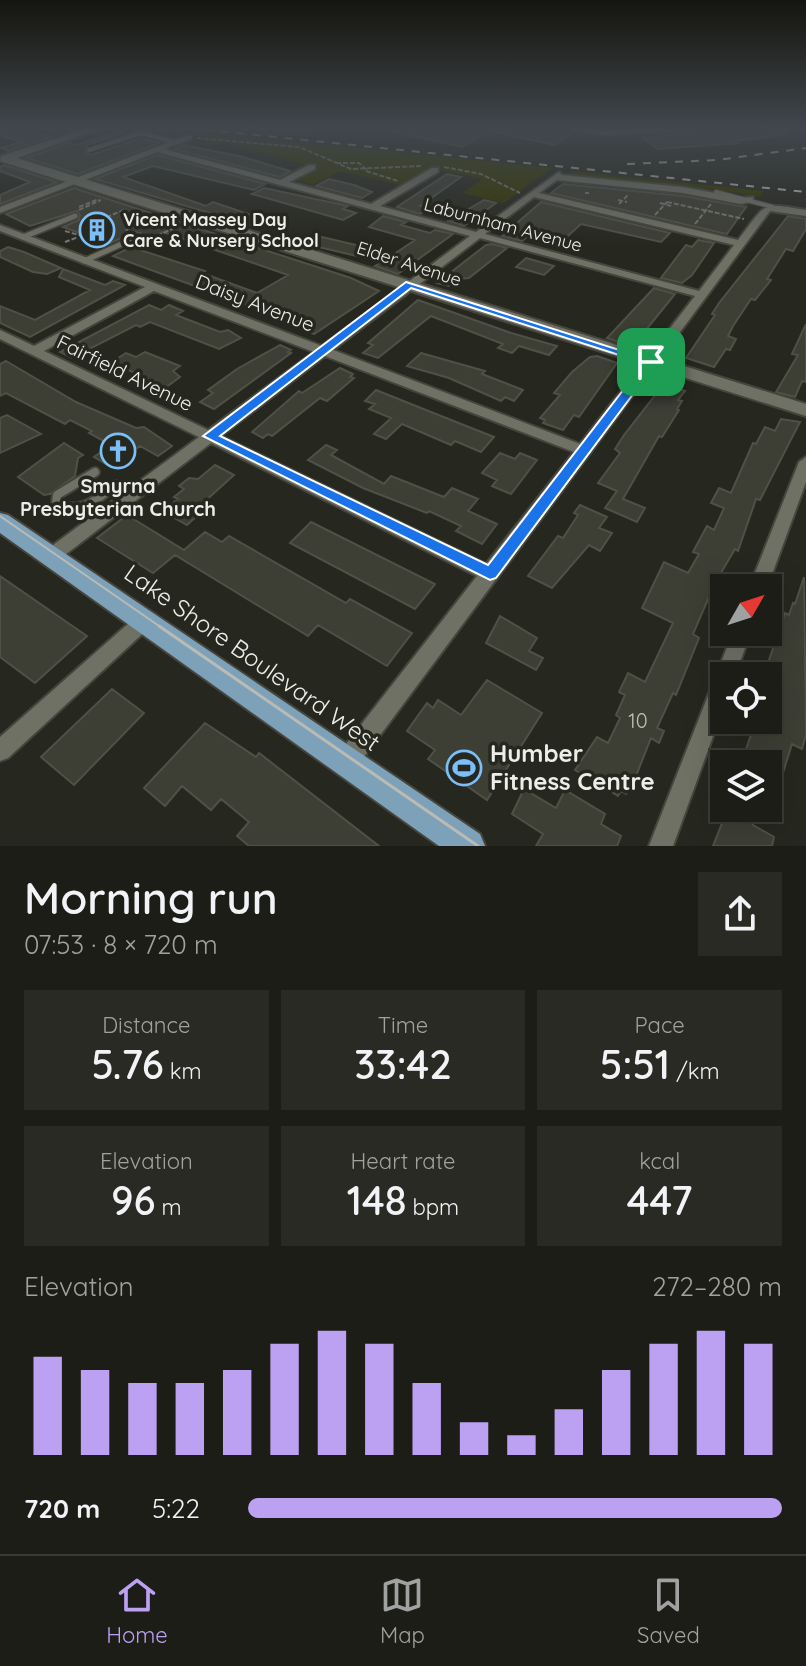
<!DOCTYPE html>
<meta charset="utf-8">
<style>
body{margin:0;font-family:Quicksand,sans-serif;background:#292a23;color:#f1f3f6;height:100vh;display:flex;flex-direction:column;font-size:30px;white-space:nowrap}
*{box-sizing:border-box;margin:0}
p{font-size:26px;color:#a0a2a1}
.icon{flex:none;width:44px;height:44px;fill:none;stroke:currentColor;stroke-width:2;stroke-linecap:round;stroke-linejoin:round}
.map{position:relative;height:846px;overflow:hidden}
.panel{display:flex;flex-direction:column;background:#1c1d16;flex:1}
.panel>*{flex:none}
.needle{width:52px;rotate:51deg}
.tools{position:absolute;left:710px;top:574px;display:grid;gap:16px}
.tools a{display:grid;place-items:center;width:72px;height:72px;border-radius:0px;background:#1c1d16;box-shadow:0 8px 32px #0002,0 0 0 2px #3a3b35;font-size:40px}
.pin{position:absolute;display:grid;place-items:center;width:68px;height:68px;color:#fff;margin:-34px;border-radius:16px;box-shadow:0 4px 12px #0006}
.round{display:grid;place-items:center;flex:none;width:84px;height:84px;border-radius:0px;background:#292a23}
.overview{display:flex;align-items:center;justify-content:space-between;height:136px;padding:0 24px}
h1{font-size:44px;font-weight:600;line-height:60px}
.metrics{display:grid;grid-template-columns:repeat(3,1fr);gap:12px;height:136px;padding:8px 24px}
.metrics div{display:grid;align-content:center;border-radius:0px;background:#292a23;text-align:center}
.metrics b{font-size:40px;font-weight:600}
.metrics small{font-size:22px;font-weight:400}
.metrics p{font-size:22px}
.chart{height:224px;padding:16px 24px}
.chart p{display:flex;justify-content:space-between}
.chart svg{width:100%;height:144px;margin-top:8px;stroke:#bca0f2;stroke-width:6}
ul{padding:0 24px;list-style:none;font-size:26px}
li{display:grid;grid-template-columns:128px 96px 1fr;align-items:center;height:60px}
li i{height:20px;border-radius:10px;background:#bca0f2}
.dock{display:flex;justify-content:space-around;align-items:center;height:112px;border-top:2px solid #3a3b35;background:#1c1d16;font-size:22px;color:#a0a2a1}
.dock a{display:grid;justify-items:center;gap:4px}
.dock .on{color:#bca0f2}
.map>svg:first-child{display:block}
.green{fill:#353700}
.building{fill:#3d3e34;stroke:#505146;stroke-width:2}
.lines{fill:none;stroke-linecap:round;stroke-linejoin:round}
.lane-far2-casing{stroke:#45453d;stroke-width:6}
.lane-far1-casing{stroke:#45453d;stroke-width:8}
.lane-casing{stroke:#45453d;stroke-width:12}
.street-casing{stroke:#45453d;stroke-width:4}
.secondary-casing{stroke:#45453d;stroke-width:4}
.primary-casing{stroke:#45453d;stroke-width:4}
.path{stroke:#77776f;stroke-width:2;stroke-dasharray:5 2;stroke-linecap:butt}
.lane-far2{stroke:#707165;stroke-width:4}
.lane-far1{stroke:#707165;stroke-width:5}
.lane{stroke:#707165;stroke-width:8}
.street{fill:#707165;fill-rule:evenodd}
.secondary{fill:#707165;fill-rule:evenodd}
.primary{fill:#7ea1ba;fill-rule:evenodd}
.tram-far1{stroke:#bbbbb5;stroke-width:2}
.tram{stroke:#bbbbb5;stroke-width:3}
.rail{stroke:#bbbbb5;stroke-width:2;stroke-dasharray:8 8;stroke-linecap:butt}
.route{fill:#1a73e8;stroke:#fff;stroke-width:2;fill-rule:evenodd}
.labels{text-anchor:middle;stroke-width:7;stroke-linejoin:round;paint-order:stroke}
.far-poi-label{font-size:18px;font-weight:bold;fill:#eeeee8;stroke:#26271e;text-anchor:start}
.far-street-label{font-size:18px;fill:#eeeee8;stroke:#26271e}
.street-label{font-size:20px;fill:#eeeee8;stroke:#26271e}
.poi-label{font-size:20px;font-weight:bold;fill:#eeeee8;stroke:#26271e}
.near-number-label{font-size:20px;fill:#c2c2bb}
.near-street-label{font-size:24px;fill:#eeeee8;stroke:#26271e}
.near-poi-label{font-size:24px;font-weight:bold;fill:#eeeee8;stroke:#26271e;text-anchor:start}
</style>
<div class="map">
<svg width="806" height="846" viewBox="0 0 806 846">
<rect width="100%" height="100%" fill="#26271e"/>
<!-- green -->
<path class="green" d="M 211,133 L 552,168 L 504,203 L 462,193 L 482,179 L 430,168 L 400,185 L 340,171 L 313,185 L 281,176 L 304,164 L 221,143 L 211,147 L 188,141 Z
M 572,171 L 764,191 L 760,197 L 713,189 L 699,191 L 566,175 Z"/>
<!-- building -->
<path class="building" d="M 0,128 L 20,128 L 50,137 L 8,151 L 0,148 L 23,142 L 0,135 Z
M 395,128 L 538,128 L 571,134 L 555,145 L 495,132 L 495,128 L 462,147 L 394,132 Z
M 744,128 L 787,128 L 788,134 L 735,141 L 740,143 L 658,149 L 643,138 Z
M 118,132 L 124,133 L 87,145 L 85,152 L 91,155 L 141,138 L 159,143 L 78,174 L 27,158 L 69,143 L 76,145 Z
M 184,145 L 243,157 L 290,171 L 280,177 L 174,149 Z
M 157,155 L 265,184 L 254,190 L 153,166 L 123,177 L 206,206 L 213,202 L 272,222 L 260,228 L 95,179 Z
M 4,165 L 57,182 L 0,204 L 0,195 L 30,182 L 0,171 L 0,167 Z
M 447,174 L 461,177 L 420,206 L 429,208 L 420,214 L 397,207 Z
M 329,179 L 354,185 L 372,192 L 362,198 L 316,186 Z
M 563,184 L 683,196 L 746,207 L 727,234 L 722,233 L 551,193 Z
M 74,188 L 351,278 L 379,291 L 314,334 L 279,317 L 113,256 L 131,247 L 205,271 L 202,273 L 257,293 L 288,275 L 163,232 L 125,250 L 141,241 L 141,233 L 135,232 L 108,244 L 63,227 L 79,220 L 80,215 L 77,211 L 30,226 L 6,214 Z
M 264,188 L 348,206 L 343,209 L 356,213 L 343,220 L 252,194 Z
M 484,200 L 496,203 L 464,226 L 448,221 Z
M 541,202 L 670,233 L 661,242 L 581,224 L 559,244 L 528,236 L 522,241 L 502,236 Z
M 383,216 L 406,222 L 401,225 L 430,233 L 435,230 L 453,234 L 398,274 L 375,266 L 382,262 L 306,244 L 318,236 L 394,254 L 415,240 L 369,227 Z
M 788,216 L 806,219 L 806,229 L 793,251 L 786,249 L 767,279 L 771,280 L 755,300 L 751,299 L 733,326 L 728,336 L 736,339 L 730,350 L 726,349 L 714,367 L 686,358 L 713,318 L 715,315 L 712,314 L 719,303 Z
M 698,240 L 714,243 L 692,275 L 682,283 L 661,278 L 686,245 L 692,247 Z
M 492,244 L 507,248 L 469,278 L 458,279 L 449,286 L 437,283 L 486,245 Z
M 8,247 L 24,252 L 61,268 L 47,274 L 33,272 L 0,257 L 0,251 Z
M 526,258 L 554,266 L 544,275 L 516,267 Z
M 63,269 L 105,285 L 113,281 L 125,285 L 30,337 L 0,323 L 0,306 L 35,320 L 90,290 L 59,277 Z
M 654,288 L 675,294 L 641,336 L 630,346 L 607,338 Z
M 418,300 L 511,333 L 557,346 L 549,355 L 519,346 L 512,353 L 498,348 L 503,344 L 431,316 L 378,358 L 363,353 L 373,345 L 368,343 Z
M 149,305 L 161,310 L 169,305 L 183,311 L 176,315 L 220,332 L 228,330 L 241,338 L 219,349 L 150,322 L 140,327 L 136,325 L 72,358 L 60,352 Z
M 806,324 L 806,382 L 802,381 L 795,397 L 776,392 L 798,355 L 792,354 Z
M 280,345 L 291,350 L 288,352 L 291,353 L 214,409 L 200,402 L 213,393 L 208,390 L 237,369 Z
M 145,352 L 180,366 L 173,371 L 180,377 L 165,388 L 112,362 L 126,353 L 136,357 Z
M 421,353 L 485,371 L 482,374 L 523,390 L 514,401 L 505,397 L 501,401 L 449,378 L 407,366 Z
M 597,356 L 617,363 L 579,417 L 574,415 L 563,430 L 543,423 L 545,420 L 540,418 L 560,395 L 554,393 L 572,372 L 590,357 Z
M 6,361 L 76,402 L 136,428 L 144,427 L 172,446 L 158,456 L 140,446 L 111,467 L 94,457 L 111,445 L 89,433 L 92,431 L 70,420 L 65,424 L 6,393 L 0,396 L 0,364 Z
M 340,368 L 353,374 L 350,377 L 354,378 L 327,401 L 320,398 L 272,436 L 268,434 L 263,438 L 252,432 L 299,391 L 302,393 Z
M 664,384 L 685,391 L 678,400 L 682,401 L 677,409 L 679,410 L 662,437 L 659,436 L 623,499 L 645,508 L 637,522 L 605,508 L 617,491 L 598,483 L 620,453 L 615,449 L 624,435 Z
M 376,390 L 436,414 L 494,437 L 481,452 L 455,441 L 451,445 L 402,424 L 386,439 L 374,434 L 391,418 L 369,409 L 375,404 L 365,401 Z
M 7,415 L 41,434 L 0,453 L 0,418 Z
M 781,419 L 800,422 L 760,500 L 756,499 L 738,551 L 735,549 L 715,583 L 693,634 L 699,638 L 676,695 L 673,693 L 657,728 L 664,731 L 659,743 L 651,738 L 634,781 L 626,794 L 621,791 L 618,796 L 575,770 L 597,737 L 608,743 L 620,718 L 616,715 L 625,695 L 619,692 L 628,673 L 645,682 L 673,623 L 642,608 L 664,562 L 688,573 L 699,554 L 693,552 L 707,526 L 714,530 L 724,508 L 711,503 L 719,488 L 731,493 L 753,443 L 756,444 L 765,427 L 775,431 Z
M 64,443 L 83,455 L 78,458 L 75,476 L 50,494 L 44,495 L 18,477 Z
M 326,445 L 337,450 L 331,455 L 384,484 L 391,476 L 444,497 L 452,488 L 478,499 L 468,511 L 497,524 L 482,544 L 456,531 L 461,526 L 429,511 L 427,513 L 363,488 L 308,460 Z
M 500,453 L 515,459 L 520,453 L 537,460 L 511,494 L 492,486 L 497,480 L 482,473 Z
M 215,465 L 234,475 L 192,513 L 197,516 L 187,525 L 162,511 L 178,499 L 174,497 L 184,489 L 179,486 L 189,478 L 198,479 Z
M 580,505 L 607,517 L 599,528 L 612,533 L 600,551 L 589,545 L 552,588 L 528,576 L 558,536 L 563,538 L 578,515 L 574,513 Z
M 127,515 L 184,550 L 205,532 L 222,542 L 229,536 L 346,603 L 350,599 L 412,633 L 387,666 L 318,625 L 308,636 L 175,555 L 153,573 L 97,538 Z
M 311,522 L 435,584 L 415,609 L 290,543 Z
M 0,576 L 87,636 L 35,683 L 0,657 Z
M 804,577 L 806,734 L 802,749 L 792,744 L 771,811 L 768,810 L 768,764 L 741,764 L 756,720 L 768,720 L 768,684 L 772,672 L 766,669 L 785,613 L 789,615 L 793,603 L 795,604 Z
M 500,616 L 537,638 L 529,651 L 543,658 L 536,670 L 486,643 Z
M 487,680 L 542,713 L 487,800 L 428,759 L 435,750 L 407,731 L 427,703 L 433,708 L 438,700 L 461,715 Z
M 112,689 L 144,713 L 74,785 L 41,757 Z
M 205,723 L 256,757 L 259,753 L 379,846 L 249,846 L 237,836 L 249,822 L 221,799 L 211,810 L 182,786 L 165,806 L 144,788 Z
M 524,789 L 556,808 L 565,790 L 605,814 L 601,824 L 621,836 L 617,846 L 536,846 L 543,834 L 512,814 Z
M 728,808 L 758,808 L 753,825 L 774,837 L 772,846 L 713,846 Z"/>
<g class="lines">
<!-- lane-far2 casing -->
<g class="lane-far2-casing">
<path id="lane-far2" d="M 285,128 L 307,128
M 89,150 L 141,133 L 175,142
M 716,192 L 773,207"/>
</g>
<!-- lane-far1 casing -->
<g class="lane-far1-casing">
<path id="lane-far1" d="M 23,237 L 75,216
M 84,261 L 137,237"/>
</g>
<!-- lane casing -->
<g class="lane-casing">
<path id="lane" d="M 95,472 L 57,495 L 56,503 C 80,516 97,499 116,485"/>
</g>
<!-- street casing -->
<g class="street-casing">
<path id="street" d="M 563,128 L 605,131 L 695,128 L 691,130 L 605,135 Z
M 188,135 L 192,137 L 191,139 L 164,149 L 280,180 L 309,165 L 315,165 L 315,169 L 289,182 L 371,204 L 432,168 L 438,168 L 438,172 L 380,206 L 476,232 L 559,172 L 562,175 L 683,187 L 741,198 L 753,197 L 753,201 L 741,204 L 683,193 L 557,180 L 539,193 L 738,240 C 767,203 759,202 806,210 L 806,216 L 770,211 L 355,769 L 347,772 L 339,769 L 336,761 L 339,753 L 477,576 L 211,443 L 57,561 L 51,563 L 45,561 L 42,556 L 45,551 L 199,437 L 0,339 L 0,330 L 34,346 L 145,287 L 0,231 L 0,225 L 322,346 L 470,236 L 157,152 L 0,213 L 0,207 ZM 534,197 L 734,245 L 699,291 L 485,234 ZM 480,238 L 695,296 L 580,444 L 333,350 ZM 154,291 L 314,352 L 208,430 L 44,351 ZM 325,356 L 574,452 L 486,564 L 221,436 Z
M 806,457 L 806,482 L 767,588 L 749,588 L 799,462 Z
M 145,612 L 152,615 L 154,620 L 152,625 L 8,758 L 0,761 L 0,737 L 138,615 Z
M 733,632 L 751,632 L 735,676 L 724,676 L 724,706 L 673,846 L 649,846 Z"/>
</g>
<!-- secondary casing -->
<g class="secondary-casing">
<path id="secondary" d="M 88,128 L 103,128 L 17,158 L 806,404 L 806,416 L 0,161 L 1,156 Z"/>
</g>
<!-- primary casing -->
<g class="primary-casing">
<path id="primary" d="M 0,513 L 8,515 L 480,834 L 485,846 L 439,846 L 0,533 Z"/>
</g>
<!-- path -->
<path class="path" d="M 197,138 L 299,147 L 351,169 L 421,166
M 336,163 L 359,163 L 367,170
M 444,167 L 481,174 L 520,193
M 366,171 L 398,181
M 585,193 L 589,193
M 618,200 L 627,202
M 667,202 L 744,219
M 660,203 L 671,206
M 619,204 L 629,194
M 79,207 L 99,199
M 79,210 L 101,200
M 655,215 L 667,202
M 100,220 L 126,209
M 695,224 L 711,204
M 126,230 L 154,217
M 65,231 L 103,242
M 151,239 L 178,226
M 65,242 L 78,237"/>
<!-- lane-far2 -->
<use href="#lane-far2" class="lane-far2"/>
<!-- lane-far1 -->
<use href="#lane-far1" class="lane-far1"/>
<!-- lane -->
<use href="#lane" class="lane"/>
<!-- street -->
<use href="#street" class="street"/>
<!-- secondary -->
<use href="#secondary" class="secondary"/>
<!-- primary -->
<use href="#primary" class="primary"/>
<!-- tram-far1 -->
<path class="tram-far1" d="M 0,516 L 162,628"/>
<!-- tram -->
<path class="tram" d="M 159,626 L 478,846"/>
<!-- rail -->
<path class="rail" d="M 189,128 L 806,192
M 627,164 L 717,160 L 806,148"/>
</g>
<!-- sky -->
<linearGradient id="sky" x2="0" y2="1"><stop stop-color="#151510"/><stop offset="0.52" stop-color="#41474c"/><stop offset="1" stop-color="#41474c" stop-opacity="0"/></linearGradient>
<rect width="806" height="246" fill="url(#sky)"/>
<!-- route -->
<path class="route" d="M 406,282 L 657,362 L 496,578 L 490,580 L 203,436 ZM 411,288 L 644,363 L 488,565 L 220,436 Z"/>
<!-- icons -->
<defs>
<g id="building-ring" transform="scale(1.8)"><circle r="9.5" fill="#26271e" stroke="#7bbef8" stroke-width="1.5"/><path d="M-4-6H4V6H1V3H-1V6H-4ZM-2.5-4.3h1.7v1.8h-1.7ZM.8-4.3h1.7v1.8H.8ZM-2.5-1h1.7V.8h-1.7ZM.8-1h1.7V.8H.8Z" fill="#7bbef8"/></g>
<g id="church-ring" transform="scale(1.8)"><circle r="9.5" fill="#26271e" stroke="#7bbef8" stroke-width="1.5"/><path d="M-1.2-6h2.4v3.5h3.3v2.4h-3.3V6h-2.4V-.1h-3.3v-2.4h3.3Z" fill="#7bbef8"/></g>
<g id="stadium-ring" transform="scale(1.8)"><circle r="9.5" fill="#26271e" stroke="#7bbef8" stroke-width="1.5"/><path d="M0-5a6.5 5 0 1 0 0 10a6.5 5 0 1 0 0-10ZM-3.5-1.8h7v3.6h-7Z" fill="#7bbef8"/></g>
</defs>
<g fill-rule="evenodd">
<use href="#building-ring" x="97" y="230"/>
<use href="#church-ring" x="118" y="451"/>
<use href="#stadium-ring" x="464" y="768"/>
</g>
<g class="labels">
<!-- far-poi labels -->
<g class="far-poi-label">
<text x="123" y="226">Vicent Massey Day<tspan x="123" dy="21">Care &amp; Nursery School</tspan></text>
</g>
<!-- far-street labels -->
<g class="far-street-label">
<text transform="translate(503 225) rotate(15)" y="6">Laburnham Avenue</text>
<text transform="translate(409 264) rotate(18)" y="6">Elder Avenue</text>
</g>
<!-- street labels -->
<g class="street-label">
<text transform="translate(255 303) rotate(21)" y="7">Daisy Avenue</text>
<text transform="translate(125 373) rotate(26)" y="7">Fairfield Avenue</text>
</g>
<!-- poi labels -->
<g class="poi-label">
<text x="118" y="493">Smyrna<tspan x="118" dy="23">Presbyterian Church</tspan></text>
</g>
<!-- near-number labels -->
<g class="near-number-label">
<text x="638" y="728">10</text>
</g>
<!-- near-street labels -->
<g class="near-street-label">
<text transform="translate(252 658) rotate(35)" y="8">Lake Shore Boulevard West</text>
</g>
<!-- near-poi labels -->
<g class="near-poi-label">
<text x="490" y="762">Humber<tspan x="490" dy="28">Fitness Centre</tspan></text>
</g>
</g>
</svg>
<div class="tools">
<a><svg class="needle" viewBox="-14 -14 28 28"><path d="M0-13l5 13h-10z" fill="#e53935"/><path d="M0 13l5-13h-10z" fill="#a0a2a1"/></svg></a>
<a><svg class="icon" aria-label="locate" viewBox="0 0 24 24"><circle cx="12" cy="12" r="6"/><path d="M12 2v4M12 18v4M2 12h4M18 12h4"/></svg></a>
<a><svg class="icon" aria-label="layers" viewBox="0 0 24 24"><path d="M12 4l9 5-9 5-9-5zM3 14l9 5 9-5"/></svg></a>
</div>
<div class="pin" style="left:651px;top:362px;background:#1e9e55"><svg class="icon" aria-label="arrive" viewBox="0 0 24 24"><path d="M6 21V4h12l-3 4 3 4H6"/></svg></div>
</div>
<section class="panel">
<div class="overview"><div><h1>Morning run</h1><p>07:53 · 8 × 720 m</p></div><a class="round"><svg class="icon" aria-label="share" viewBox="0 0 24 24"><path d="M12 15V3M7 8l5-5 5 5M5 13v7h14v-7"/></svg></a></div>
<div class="metrics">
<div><p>Distance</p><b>5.76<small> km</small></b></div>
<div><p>Time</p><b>33:42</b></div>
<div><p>Pace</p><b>5:51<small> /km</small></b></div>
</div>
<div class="metrics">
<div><p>Elevation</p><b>96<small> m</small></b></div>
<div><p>Heart rate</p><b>148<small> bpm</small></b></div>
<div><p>kcal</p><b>447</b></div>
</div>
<div class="chart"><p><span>Elevation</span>272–280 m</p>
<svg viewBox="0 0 160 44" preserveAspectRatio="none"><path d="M5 44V14M15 44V18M25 44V22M35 44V22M45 44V18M55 44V10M65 44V6M75 44V10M85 44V22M95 44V34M105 44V38M115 44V30M125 44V18M135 44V10M145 44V6M155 44V10"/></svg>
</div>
<ul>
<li><b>720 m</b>5:22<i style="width:100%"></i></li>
</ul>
</section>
<nav class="dock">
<a class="on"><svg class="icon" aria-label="home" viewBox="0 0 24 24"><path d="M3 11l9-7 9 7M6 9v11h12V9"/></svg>Home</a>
<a><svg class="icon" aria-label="map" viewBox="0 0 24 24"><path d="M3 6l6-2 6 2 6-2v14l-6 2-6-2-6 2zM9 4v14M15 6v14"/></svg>Map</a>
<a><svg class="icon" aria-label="saved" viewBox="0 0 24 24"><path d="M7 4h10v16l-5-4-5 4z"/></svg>Saved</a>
</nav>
